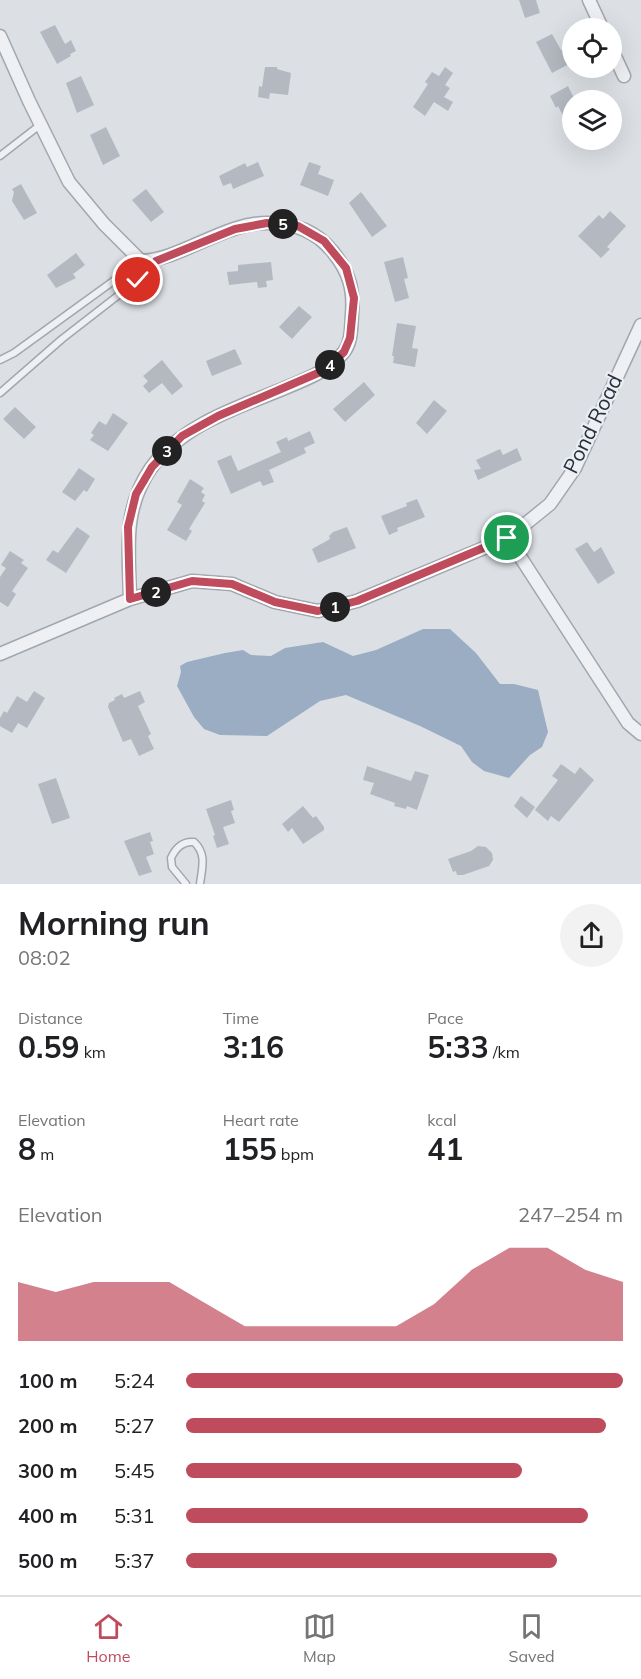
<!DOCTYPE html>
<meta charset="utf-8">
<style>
body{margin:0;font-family:Mulish,sans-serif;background:#f2f2f2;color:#202124;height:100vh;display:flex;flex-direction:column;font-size:22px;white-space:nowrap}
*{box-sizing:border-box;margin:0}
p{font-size:20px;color:#757577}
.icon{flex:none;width:33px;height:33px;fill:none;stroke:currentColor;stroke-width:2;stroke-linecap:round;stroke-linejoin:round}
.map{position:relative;height:884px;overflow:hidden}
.details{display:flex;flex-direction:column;background:#fff;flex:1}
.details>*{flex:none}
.tools{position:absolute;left:562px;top:18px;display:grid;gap:12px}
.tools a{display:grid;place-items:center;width:60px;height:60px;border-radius:50%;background:#fff;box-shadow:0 6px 24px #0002;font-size:30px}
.pin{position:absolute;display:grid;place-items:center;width:51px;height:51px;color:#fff;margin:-26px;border:3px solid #fff;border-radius:50%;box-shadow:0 2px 6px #0007}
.km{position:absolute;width:30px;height:30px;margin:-15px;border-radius:50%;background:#222;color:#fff;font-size:16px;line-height:30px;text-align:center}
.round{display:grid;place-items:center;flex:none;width:63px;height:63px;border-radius:32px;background:#f2f2f2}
.head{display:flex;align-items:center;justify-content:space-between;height:102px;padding:0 18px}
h1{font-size:33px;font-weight:700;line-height:45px}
.stats{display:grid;grid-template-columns:repeat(3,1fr);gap:9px;height:102px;padding:6px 18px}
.stats div{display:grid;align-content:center}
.stats b{font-size:30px;font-weight:700}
.stats small{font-size:16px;font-weight:400}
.stats p{font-size:16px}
.chart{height:168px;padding:12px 18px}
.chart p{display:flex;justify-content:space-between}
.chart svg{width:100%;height:108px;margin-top:6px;fill:#bf4c5d;opacity:.7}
ul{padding:0 18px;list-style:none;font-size:20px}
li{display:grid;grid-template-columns:96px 72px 1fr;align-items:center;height:45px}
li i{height:15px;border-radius:8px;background:#bf4c5d}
.tabs{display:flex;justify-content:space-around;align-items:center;height:84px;border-top:2px solid #e0e0e0;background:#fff;font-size:16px;color:#757577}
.tabs a{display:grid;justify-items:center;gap:3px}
.tabs .active{color:#bf4c5d}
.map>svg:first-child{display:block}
.water{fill:#9aadc2}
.building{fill:#b4b9c1}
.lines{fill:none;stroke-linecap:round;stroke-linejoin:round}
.service-casing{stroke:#a2a7ae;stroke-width:9}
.minor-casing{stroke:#a2a7ae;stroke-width:15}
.service{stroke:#eff0f4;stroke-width:6}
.minor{stroke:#eff0f4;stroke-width:12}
.route-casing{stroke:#fff;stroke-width:12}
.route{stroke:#bf4c5d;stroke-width:8}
.labels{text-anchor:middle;stroke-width:4.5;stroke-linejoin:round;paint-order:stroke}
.street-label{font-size:21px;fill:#282e3a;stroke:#ebeef3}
</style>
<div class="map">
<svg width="641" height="884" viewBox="0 0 641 884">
<rect width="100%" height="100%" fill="#dce0e5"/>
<!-- water -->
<path class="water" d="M 423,629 L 450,629 L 476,653 L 500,684 L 514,684 L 538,690 L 548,732 L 542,747 L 530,755 L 509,778 L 484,771 L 472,762 L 461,746 L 420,726 L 346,695 L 320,701 L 267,736 L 220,735 L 204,729 L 194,717 L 177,686 L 181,672 L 180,666 L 187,662 L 225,653 L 243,650 L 251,655 L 271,656 L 285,648 L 323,642 L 353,656 L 376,650 Z"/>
<!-- building -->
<path class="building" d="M 519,0 L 536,0 L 540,13 L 525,18 Z
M 55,25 L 65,44 L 71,40 L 76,51 L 70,54 L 71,56 L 57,64 L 40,32 Z
M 552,34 L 561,50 L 565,51 L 571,63 L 552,73 L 536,42 Z
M 265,67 L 277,67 L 277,69 L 291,73 L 288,95 L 270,93 L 269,99 L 258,97 L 259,86 L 262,87 Z
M 445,67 L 453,73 L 445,85 L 450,88 L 444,97 L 453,102 L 448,111 L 434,102 L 425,116 L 413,107 L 428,84 L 425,82 L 432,72 L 439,76 Z
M 81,76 L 94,105 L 77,113 L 66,83 Z
M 568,86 L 573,96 L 573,135 L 558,106 L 556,108 L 550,96 Z
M 106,127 L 120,156 L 103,165 L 90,135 Z
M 258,162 L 264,176 L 233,189 L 231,183 L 223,186 L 219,176 L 245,163 L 247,167 Z
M 309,162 L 321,166 L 318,174 L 334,180 L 328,196 L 300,185 Z
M 21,184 L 37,213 L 24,220 L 12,201 L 14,192 L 12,189 Z
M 146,189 L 164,212 L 151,222 L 132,200 Z
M 361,192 L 387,226 L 372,237 L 349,203 Z
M 610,211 L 626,226 L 607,247 L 610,249 L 601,258 L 578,236 L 599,215 L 603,219 Z
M 76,253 L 85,265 L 73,274 L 76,278 L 56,288 L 47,275 Z
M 403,257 L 408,278 L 404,279 L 409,298 L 395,302 L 384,262 Z
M 271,262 L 273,280 L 266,281 L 267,287 L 258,288 L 257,282 L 229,285 L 227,272 L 238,271 L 238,265 Z
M 299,306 L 312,317 L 292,339 L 279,327 Z
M 397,323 L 416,326 L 412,348 L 418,349 L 415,367 L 393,363 L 394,356 L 392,356 Z
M 235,349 L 242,364 L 212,376 L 206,361 Z
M 162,360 L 183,386 L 172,395 L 162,383 L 149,393 L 143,386 L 148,381 L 143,376 Z
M 364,382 L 375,395 L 345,422 L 333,409 Z
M 434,400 L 447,411 L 427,434 L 416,423 Z
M 15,407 L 36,427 L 24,439 L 3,419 Z
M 113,413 L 128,423 L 108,451 L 90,440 L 94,435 L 91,433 L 99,421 L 106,425 Z
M 310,431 L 315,443 L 304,448 L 306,453 L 269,470 L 274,482 L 263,486 L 260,481 L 231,494 L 217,461 L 231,455 L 238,471 L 281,452 L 276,442 L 287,437 L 288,441 Z
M 517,448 L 522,460 L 478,480 L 474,470 L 481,469 L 476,460 L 500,449 L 503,455 Z
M 79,468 L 95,479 L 87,492 L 84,490 L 75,501 L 62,492 Z
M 190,479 L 204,488 L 201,492 L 205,495 L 202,501 L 205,503 L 189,529 L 192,531 L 186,541 L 167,530 L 182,505 L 177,502 Z
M 417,499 L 425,517 L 397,528 L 398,531 L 389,535 L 381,516 L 407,506 L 406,503 Z
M 77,527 L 90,536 L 66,573 L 46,560 L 53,550 L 58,553 Z
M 347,527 L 356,548 L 318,563 L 312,549 L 330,539 L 329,536 L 333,532 Z
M 587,542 L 594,552 L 601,547 L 615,573 L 598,584 L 575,549 Z
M 10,551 L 24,560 L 21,563 L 28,568 L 12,591 L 16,594 L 8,607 L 0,602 L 0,577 L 6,568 L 1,565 Z
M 34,691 L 45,698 L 27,728 L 18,723 L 12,733 L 0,726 L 0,718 L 4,711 L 7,713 L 17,696 L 27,702 Z
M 140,691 L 145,702 L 138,706 L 151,734 L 148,736 L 154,749 L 139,756 L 131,739 L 123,742 L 108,707 L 109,703 L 115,700 L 114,698 L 122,694 L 124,698 Z
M 561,764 L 575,774 L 580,767 L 594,780 L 559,822 L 551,816 L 548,821 L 535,810 L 558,780 L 552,776 Z
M 367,766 L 411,781 L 415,771 L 429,775 L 417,810 L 407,806 L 406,809 L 394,806 L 395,803 L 370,794 L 374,783 L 363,780 Z
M 56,778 L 70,818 L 52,824 L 38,784 Z
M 521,796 L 535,807 L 527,818 L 514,806 Z
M 231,800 L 234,810 L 231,811 L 235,823 L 223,827 L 229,844 L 217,848 L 213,836 L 215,835 L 206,809 Z
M 303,806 L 313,818 L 316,816 L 324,827 L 324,830 L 303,844 L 292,828 L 288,832 L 282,824 Z
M 150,832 L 153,841 L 150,842 L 154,854 L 146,857 L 152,872 L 139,876 L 124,841 Z
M 478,846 L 486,847 L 492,853 L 493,860 L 489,866 L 463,875 L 457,875 L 456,871 L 453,872 L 448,859 L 471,851 Z"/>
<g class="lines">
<!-- service casing -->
<g class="service-casing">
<path id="service" d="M 0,156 L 40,125
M 0,360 L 14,353 L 141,261
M 0,393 L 62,339 L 138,280 L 155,261
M 186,884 L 172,867 L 171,858 C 176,847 183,841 194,842 C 207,854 202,868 200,884"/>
</g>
<!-- minor casing -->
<g class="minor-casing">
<path id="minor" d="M 589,0 L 602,28
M 0,36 L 29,101 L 69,182 L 104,224 L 141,261 C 181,260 226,221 270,223 C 296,224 316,231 333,252 C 349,272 354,289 352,314 C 351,327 352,343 343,353 C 328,371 307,379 285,388 C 237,408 183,424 151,468 C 122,510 129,551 130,599
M 612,50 L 624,76
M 508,538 L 628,723 L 641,734
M 0,654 L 130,599 L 192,581 L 232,584 L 275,602 L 318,611 L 357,601 L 508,538 L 550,504 L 575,468 L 641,325"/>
</g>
<!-- service -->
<use href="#service" class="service"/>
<!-- minor -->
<use href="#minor" class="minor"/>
</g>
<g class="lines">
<!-- route casing -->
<g class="route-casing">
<path id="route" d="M 138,280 L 156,261 L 235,229 L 267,223 L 298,226 L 324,241 L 346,268 L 354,298 L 350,338 L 344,352 L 325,370 L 218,416 L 182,436 L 152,467 L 136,494 L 128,527 L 130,599 L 192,581 L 232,584 L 275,602 L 318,611 L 357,601 L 507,538"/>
</g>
<!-- route -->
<use href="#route" class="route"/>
</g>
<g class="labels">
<!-- street labels -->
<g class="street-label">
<text transform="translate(593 424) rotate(-64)" y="7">Pond Road</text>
</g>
</g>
</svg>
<div class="tools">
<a><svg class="icon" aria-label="locate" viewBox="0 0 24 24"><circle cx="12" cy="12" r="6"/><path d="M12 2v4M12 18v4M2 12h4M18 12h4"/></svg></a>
<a><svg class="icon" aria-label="layers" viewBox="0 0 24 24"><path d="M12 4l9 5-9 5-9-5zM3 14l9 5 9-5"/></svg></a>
</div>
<div class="pin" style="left:507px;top:538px;background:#1e9e55"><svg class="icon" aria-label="arrive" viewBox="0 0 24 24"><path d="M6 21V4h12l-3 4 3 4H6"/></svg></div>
<div class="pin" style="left:138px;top:280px;background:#d93025"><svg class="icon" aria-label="check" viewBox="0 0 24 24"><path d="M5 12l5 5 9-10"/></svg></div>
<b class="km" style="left:335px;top:607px">1</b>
<b class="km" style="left:156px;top:592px">2</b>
<b class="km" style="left:167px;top:451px">3</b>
<b class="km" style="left:330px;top:365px">4</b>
<b class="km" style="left:283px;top:224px">5</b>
</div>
<section class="details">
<div class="head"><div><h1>Morning run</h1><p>08:02</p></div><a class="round"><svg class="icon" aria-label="share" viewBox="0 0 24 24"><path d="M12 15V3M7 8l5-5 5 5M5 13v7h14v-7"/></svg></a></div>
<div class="stats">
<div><p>Distance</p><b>0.59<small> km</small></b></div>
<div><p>Time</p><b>3:16</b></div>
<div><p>Pace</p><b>5:33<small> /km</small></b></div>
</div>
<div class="stats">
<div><p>Elevation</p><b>8<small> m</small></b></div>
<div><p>Heart rate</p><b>155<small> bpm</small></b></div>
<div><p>kcal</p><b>41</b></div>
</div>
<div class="chart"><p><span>Elevation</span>247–254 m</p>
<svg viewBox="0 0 160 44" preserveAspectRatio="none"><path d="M0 44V20L10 24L20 20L30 20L40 20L50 29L60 38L70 38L80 38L90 38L100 38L110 29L120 15L130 6L140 6L150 15L160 20V44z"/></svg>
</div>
<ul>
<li><b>100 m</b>5:24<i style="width:100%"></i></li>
<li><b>200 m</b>5:27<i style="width:96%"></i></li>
<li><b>300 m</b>5:45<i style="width:77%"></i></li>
<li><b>400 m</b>5:31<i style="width:92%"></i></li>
<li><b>500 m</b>5:37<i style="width:85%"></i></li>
</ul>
</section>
<nav class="tabs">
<a class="active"><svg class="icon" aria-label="home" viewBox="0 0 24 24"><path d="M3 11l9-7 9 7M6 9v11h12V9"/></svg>Home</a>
<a><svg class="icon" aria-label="map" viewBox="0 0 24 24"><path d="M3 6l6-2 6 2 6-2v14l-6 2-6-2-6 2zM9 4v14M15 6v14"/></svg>Map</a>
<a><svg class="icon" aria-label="saved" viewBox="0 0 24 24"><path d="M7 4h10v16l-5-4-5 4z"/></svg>Saved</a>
</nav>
